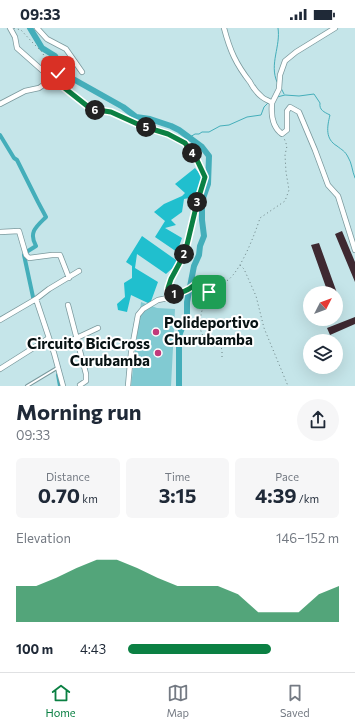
<!DOCTYPE html>
<meta charset="utf-8">
<style>
body{margin:0;font-family:Commissioner,sans-serif;background:#f6f6f7;color:#1f2937;height:100vh;display:flex;flex-direction:column;font-size:15px;white-space:nowrap}
*{box-sizing:border-box;margin:0}
p{font-size:13px;color:#747a83}
.icon{flex:none;width:22px;height:22px;fill:none;stroke:currentColor;stroke-width:2;stroke-linecap:round;stroke-linejoin:round}
.map{position:relative;height:358px;overflow:hidden}
.side{display:flex;flex-direction:column;background:#fff;flex:1}
.side>*{flex:none}
.needle{width:26px;rotate:48deg}
.fabs{position:absolute;left:303px;top:258px;display:grid;gap:8px}
.fabs a{display:grid;place-items:center;width:40px;height:40px;border-radius:50%;background:#fff;box-shadow:0 4px 16px #0002;font-size:20px}
.pin{position:absolute;display:grid;place-items:center;width:34px;height:34px;color:#fff;margin:-17px;border-radius:8px;box-shadow:0 2px 6px #0006}
.km{position:absolute;width:20px;height:20px;margin:-10px;border-radius:50%;background:#222;color:#fff;font-size:11px;line-height:20px;text-align:center}
.round{display:grid;place-items:center;flex:none;width:42px;height:42px;border-radius:21px;background:#f6f6f7}
.overview{display:flex;align-items:center;justify-content:space-between;height:68px;padding:0 16px}
h1{font-size:22px;font-weight:700;line-height:30px}
.metrics{display:grid;grid-template-columns:repeat(3,1fr);gap:6px;height:68px;padding:4px 16px}
.metrics div{display:grid;align-content:center;border-radius:6px;background:#f6f6f7;text-align:center}
.metrics b{font-size:20px;font-weight:700}
.metrics small{font-size:11px;font-weight:400}
.metrics p{font-size:11px}
.chart{height:112px;padding:8px 16px}
.chart p{display:flex;justify-content:space-between}
.chart svg{width:100%;height:72px;margin-top:4px;fill:#0b8043;opacity:.7}
ul{padding:0 16px;list-style:none;font-size:13px}
li{display:grid;grid-template-columns:64px 48px 1fr;align-items:center;height:30px}
li i{height:10px;border-radius:5px;background:#0b8043}
.status{display:flex;justify-content:space-between;align-items:center;height:28px;padding:0 20px;background:#fff;direction:ltr}
.status svg{height:11px;fill:currentColor}
.tabs{display:flex;justify-content:space-around;align-items:center;height:56px;border-top:1px solid #e0e1e3;background:#fff;font-size:11px;color:#747a83}
.tabs a{display:grid;justify-items:center;gap:2px}
.tabs .selected{color:#0b8043}
.map>svg:first-child{display:block}
.green{fill:#81cad2}
.forest{fill:#20bfce}
.lines{fill:none;stroke-linecap:round;stroke-linejoin:round}
.stream{stroke:#44aeba;stroke-width:1}
.canal{stroke:#44aeba;stroke-width:4}
.river{stroke:#44aeba;stroke-width:6}
.building{fill:#3e2931}
.lane-casing{stroke:#7b999d;stroke-width:4}
.street-casing{stroke:#7b999d;stroke-width:6}
.path{stroke:#6a8082;stroke-width:1;stroke-dasharray:1 3;stroke-linecap:butt}
.lane{stroke:#fff;stroke-width:2}
.street{stroke:#fff;stroke-width:4.5}
.route-casing{stroke:#fff;stroke-width:8}
.route{stroke:#0b8043;stroke-width:5}
.poi-dot{fill:#c13a7b;stroke:#fff;stroke-width:1.5}
.labels{text-anchor:middle;stroke-width:4;stroke-linejoin:round;paint-order:stroke}
.poi-label{font-size:15px;font-weight:bold;fill:#071213;stroke:#fff;text-anchor:start}
</style>
<div class="status"><b>09:33</b><svg viewBox="0 0 49 12"><path d="M0 12V9h3v3zM5 12V6h3v6zM10 12V3h3v9zM15 12V0h3v12zM26 1h20v11H26zM47 4h2v5h-2z"/></svg></div>
<div class="map">
<svg width="355" height="358" viewBox="0 0 355 358">
<rect width="100%" height="100%" fill="#c5e5e9"/>
<!-- green -->
<path class="green" d="M 141,274 L 157,280 L 175,281 L 171,358 L 131,358 Z"/>
<!-- forest -->
<path class="forest" d="M 195,140 L 204,151 L 194,169 L 184,171 L 182,184 L 171,192 L 176,197 L 165,200 L 182,210 L 177,224 L 155,209 L 165,193 L 154,184 L 164,176 L 182,168 L 185,165 L 175,156 Z
M 142,208 L 176,232 L 177,236 L 166,246 L 137,226 L 135,240 L 158,254 L 150,276 L 131,267 L 127,284 L 118,282 L 117,276 L 125,269 L 124,255 L 132,250 L 132,238 L 126,234 Z"/>
<g class="lines">
<!-- stream -->
<path class="stream" d="M 277,54 C 269,36 281,18 278,0
M 281,60 L 284,66
M 277,69 L 285,67 L 299,68 L 314,66 L 320,75 C 319,82 324,84 330,87 C 327,99 325,111 337,118 C 342,122 345,123 348,129 C 352,135 352,143 355,150
M 190,109 L 195,106 L 199,106 L 202,104 L 209,104 L 220,98 L 229,97 L 247,89 L 261,87 L 264,79 L 268,75"/>
<!-- canal -->
<path class="canal" d="M 0,107 L 14,130 L 17,132 L 38,174 L 46,189 C 37,198 28,204 36,218 L 28,223
M 24,227 L 33,269
M 58,347 L 60,358"/>
<!-- river -->
<path class="river" d="M 30,0 L 42,20 L 55,28 L 66,47 L 123,79 L 136,89 L 150,91 L 171,98 L 179,102 L 202,119 L 209,128 L 208,156 L 202,173 L 202,192 L 204,208 L 200,218 L 199,227 L 194,238 L 187,274 L 187,287 L 179,308 L 179,358"/>
</g>
<!-- building -->
<path class="building" d="M 342,203 L 355,234 L 355,254 L 335,206 Z
M 319,215 L 341,276 L 336,278 L 336,265 L 328,265 L 311,217 Z
M 355,289 L 355,296 L 330,307 L 327,300 Z"/>
<g class="lines">
<!-- lane casing -->
<g class="lane-casing">
<path id="lane" d="M 27,358 L 57,340"/>
</g>
<!-- street casing -->
<g class="street-casing">
<path id="street" d="M 10,0 L 15,9 L 17,20 L 52,51 L 91,81 L 111,84 L 142,98 L 168,106 L 185,115 L 197,132 L 205,149 L 197,175 L 185,225 L 171,251 L 168,260 L 168,270 L 158,272 L 143,281 L 138,287 L 131,325 L 128,358
M 37,0 L 47,11 L 66,21 L 82,44
M 224,0 C 230,23 236,36 250,54 C 253,60 257,65 262,69 C 265,72 269,72 272,75 C 271,86 272,99 282,106 L 287,102 L 287,83 L 290,79 L 299,84 L 315,122 L 328,157 L 338,168 L 355,222
M 272,75 L 279,61 L 280,47 L 285,33 L 296,24 L 335,0
M 0,76 L 25,63 L 39,60 L 52,51 L 60,49
M 0,204 L 19,203 L 26,227 L 29,230 L 52,227 L 60,227 L 69,250
M 36,271 L 54,325 L 63,358
M 68,277 L 86,346 L 86,353 L 80,357
M 0,292 L 36,271 L 49,261 L 79,243
M 53,321 L 98,300
M 0,341 L 49,310"/>
</g>
<!-- path -->
<path class="path" d="M 14,0 L 21,2 L 32,14 L 42,24 L 49,37 L 58,46
M 240,237 L 244,241 L 256,268 L 264,300 L 288,358
M 213,257 C 206,269 192,299 206,311 C 211,315 217,316 222,321 L 222,332
M 172,268 L 194,259 L 199,252 L 206,251 L 216,258 C 221,256 224,255 228,252 C 241,242 255,206 260,190 L 285,173 L 289,162 L 286,144 L 285,127 L 287,118 L 284,110"/>
<!-- lane -->
<use href="#lane" class="lane"/>
<!-- street -->
<use href="#street" class="street"/>
</g>
<g class="lines">
<!-- route casing -->
<g class="route-casing">
<path id="route" d="M 58,45 L 60,49 L 62,58 L 91,81 L 111,84 L 142,98 L 168,106 L 185,115 L 197,132 L 205,149 L 197,175 L 185,225 L 171,251 L 168,260 L 168,270 C 180,264 191,263 199,252 L 206,251 L 213,256 L 209,264"/>
</g>
<!-- route -->
<use href="#route" class="route"/>
</g>
<!-- markers -->
<g class="poi-dot">
<circle cx="156" cy="304" r="4"/>
<circle cx="158" cy="325" r="4"/>
</g>
<g class="labels">
<!-- poi labels -->
<g class="poi-label">
<text x="164" y="300">Polideportivo<tspan x="164" dy="17">Churubamba</tspan></text>
<text x="150" y="321" text-anchor="end">Circuito BiciCross<tspan x="150" dy="17">Curubamba</tspan></text>
</g>
</g>
</svg>
<div class="fabs">
<a><svg class="needle" viewBox="-14 -14 28 28"><path d="M0-13l5 13h-10z" fill="#e53935"/><path d="M0 13l5-13h-10z" fill="#747a83"/></svg></a>
<a><svg class="icon" aria-label="layers" viewBox="0 0 24 24"><path d="M12 4l9 5-9 5-9-5zM3 14l9 5 9-5"/></svg></a>
</div>
<div class="pin" style="left:209px;top:264px;background:#1e9e55"><svg class="icon" aria-label="arrive" viewBox="0 0 24 24"><path d="M6 21V4h12l-3 4 3 4H6"/></svg></div>
<div class="pin" style="left:58px;top:45px;background:#d93025"><svg class="icon" aria-label="check" viewBox="0 0 24 24"><path d="M5 12l5 5 9-10"/></svg></div>
<b class="km" style="left:174px;top:266px">1</b>
<b class="km" style="left:184px;top:226px">2</b>
<b class="km" style="left:197px;top:174px">3</b>
<b class="km" style="left:192px;top:125px">4</b>
<b class="km" style="left:146px;top:99px">5</b>
<b class="km" style="left:95px;top:82px">6</b>
</div>
<section class="side">
<div class="overview"><div><h1>Morning run</h1><p>09:33</p></div><a class="round"><svg class="icon" aria-label="share" viewBox="0 0 24 24"><path d="M12 15V3M7 8l5-5 5 5M5 13v7h14v-7"/></svg></a></div>
<div class="metrics">
<div><p>Distance</p><b>0.70<small> km</small></b></div>
<div><p>Time</p><b>3:15</b></div>
<div><p>Pace</p><b>4:39<small> /km</small></b></div>
</div>
<div class="chart"><p><span>Elevation</span>146–152 m</p>
<svg viewBox="0 0 160 44" preserveAspectRatio="none"><path d="M0 44V22L10 22L20 17L30 11L40 6L50 6L60 11L70 17L80 22L90 22L100 22L110 27L120 38L130 38L140 38L150 27L160 22V44z"/></svg>
</div>
<ul>
<li><b>100 m</b>4:43<i style="width:68%"></i></li>
</ul>
</section>
<nav class="tabs">
<a class="selected"><svg class="icon" aria-label="home" viewBox="0 0 24 24"><path d="M3 11l9-7 9 7M6 9v11h12V9"/></svg>Home</a>
<a><svg class="icon" aria-label="map" viewBox="0 0 24 24"><path d="M3 6l6-2 6 2 6-2v14l-6 2-6-2-6 2zM9 4v14M15 6v14"/></svg>Map</a>
<a><svg class="icon" aria-label="saved" viewBox="0 0 24 24"><path d="M7 4h10v16l-5-4-5 4z"/></svg>Saved</a>
</nav>
